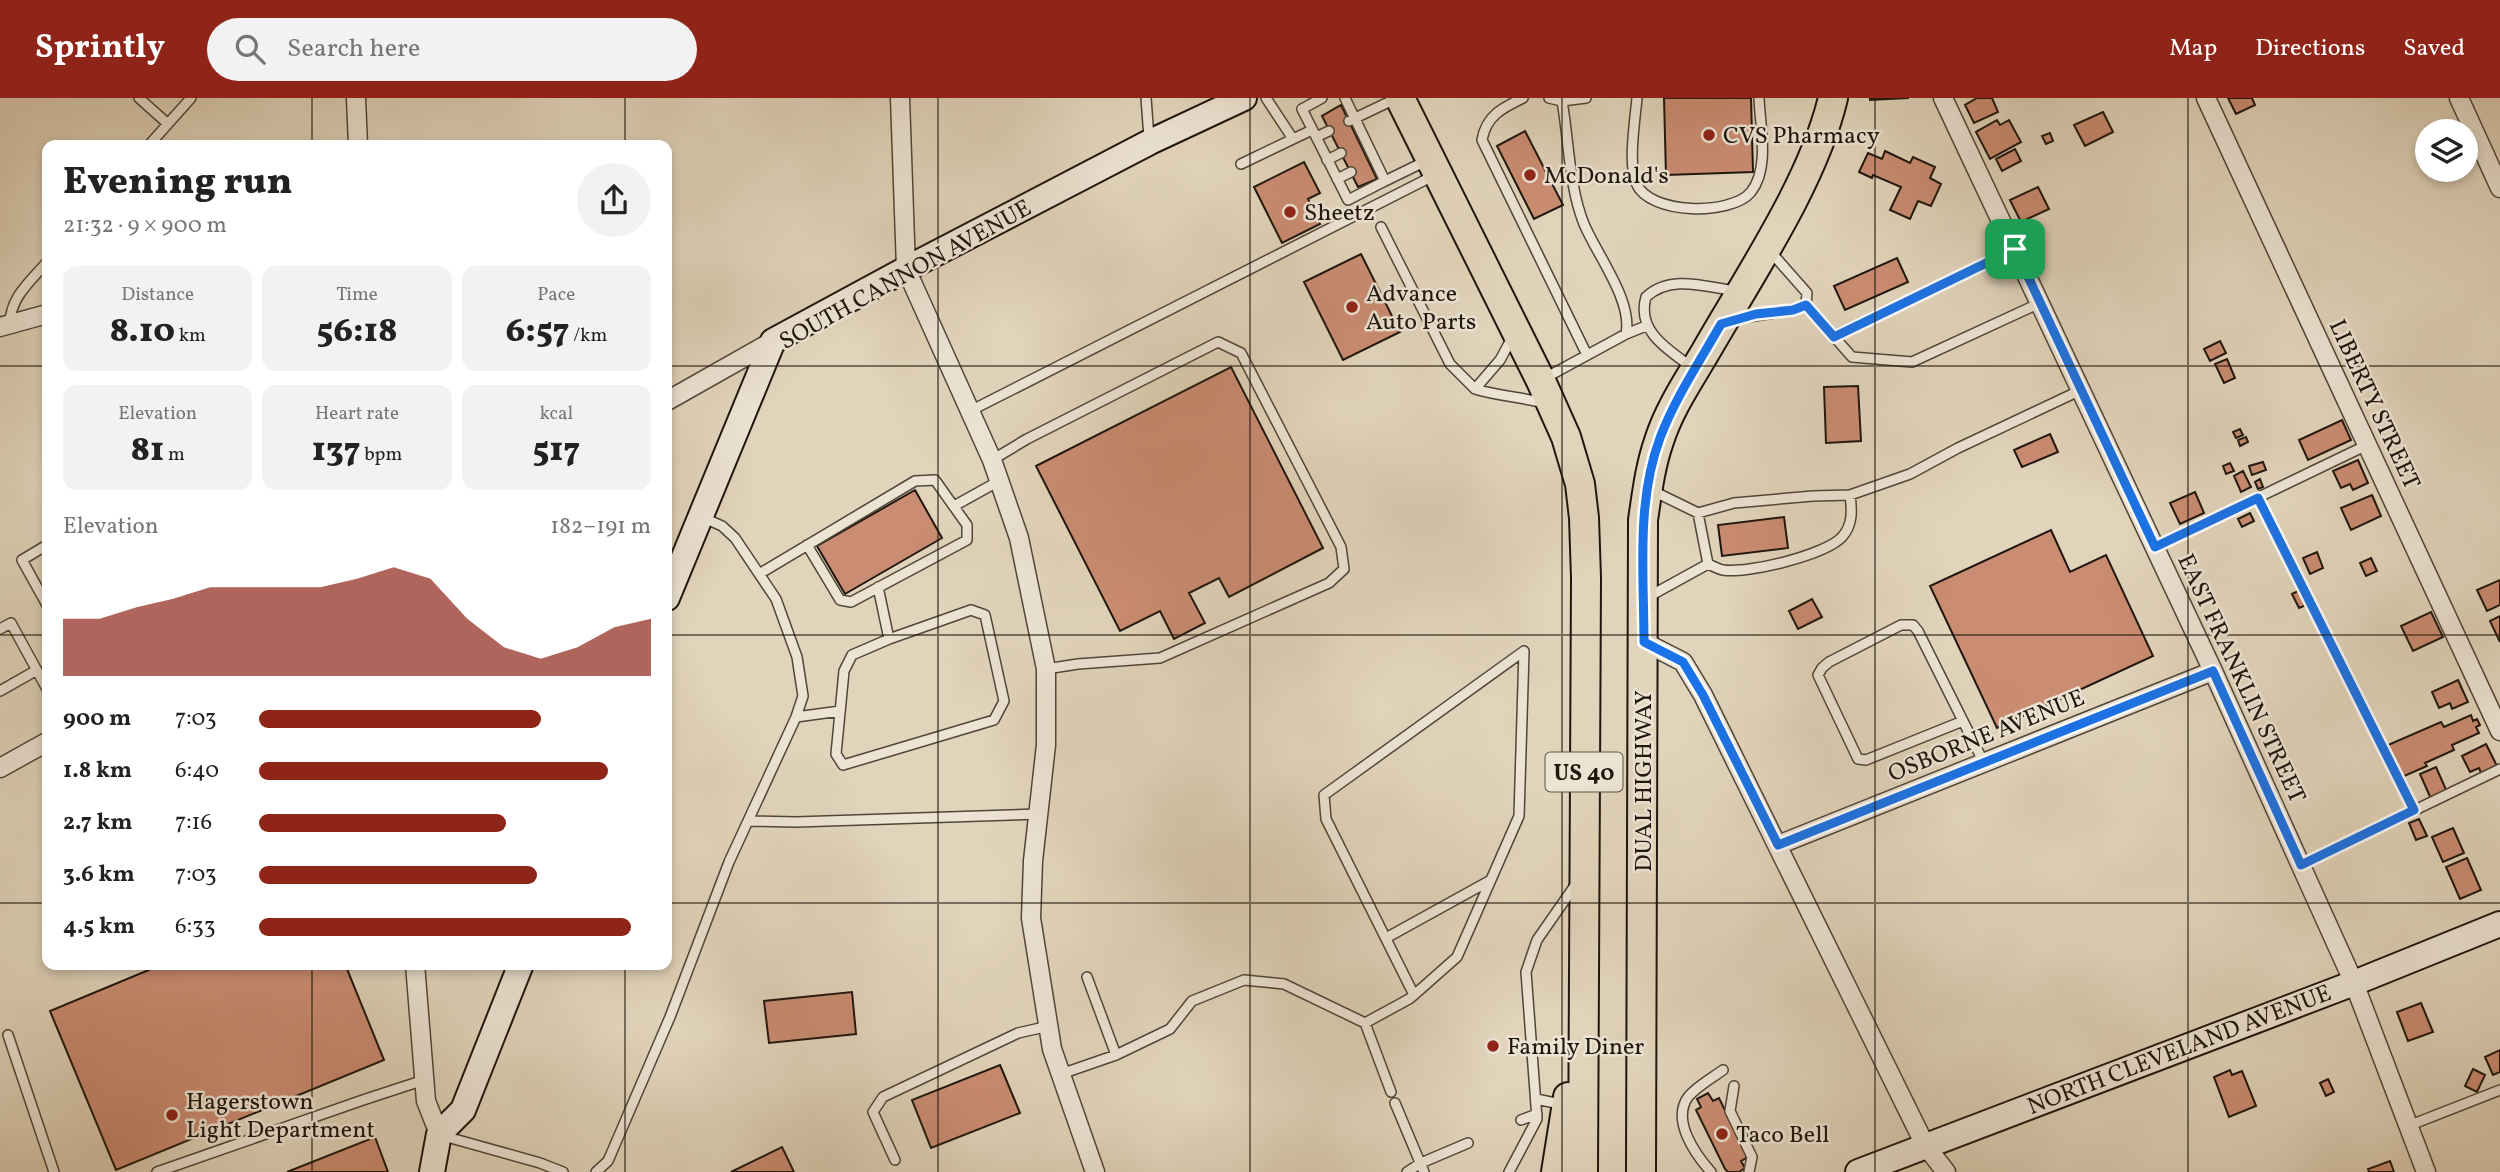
<!DOCTYPE html>
<meta charset="utf-8">
<style>
body{margin:0;font-family:Vollkorn,serif;background:#f2f2f2;color:#222;height:100vh;display:flex;flex-direction:column;font-size:26px;white-space:nowrap}
*{box-sizing:border-box;margin:0}
p{font-size:23px;color:#767676}
.icon{flex:none;width:38px;height:38px;fill:none;stroke:currentColor;stroke-width:2;stroke-linecap:round;stroke-linejoin:round}
.map{position:relative;flex:1;overflow:hidden}
.sheet{position:absolute;left:42px;top:42px;width:630px;height:830px;display:flex;flex-direction:column;background:#fff;border-radius:14px;box-shadow:0 4px 10px #0003}
.sheet>*{flex:none}
.controls{position:absolute;left:2415px;top:21px;display:grid;gap:14px}
.controls a{display:grid;place-items:center;width:63px;height:63px;border-radius:50%;background:#fff;box-shadow:0 4px 10px #0003;font-size:35px}
.pin{position:absolute;display:grid;place-items:center;width:60px;height:60px;color:#fff;margin:-30px;border-radius:14px;box-shadow:0 4px 10px #0006}
.round{display:grid;place-items:center;flex:none;width:74px;height:74px;border-radius:37px;background:#f2f2f2}
.head{display:flex;align-items:center;justify-content:space-between;height:119px;padding:0 21px}
h1{font-size:38px;font-weight:800;line-height:52px}
.metrics{display:grid;grid-template-columns:repeat(3,1fr);gap:10px;height:119px;padding:7px 21px}
.metrics div{display:grid;align-content:center;border-radius:14px;background:#f2f2f2;text-align:center}
.metrics b{font-size:35px;font-weight:800}
.metrics small{font-size:19px;font-weight:400}
.metrics p{font-size:19px}
.chart{height:196px;padding:14px 21px}
.chart p{display:flex;justify-content:space-between}
.chart svg{width:100%;height:126px;margin-top:7px;fill:#8f2418;opacity:.7}
ul{padding:0 21px;list-style:none;font-size:23px}
li{display:grid;grid-template-columns:112px 84px 1fr;align-items:center;height:52px}
li i{height:18px;border-radius:9px;background:#8f2418}
header{display:flex;align-items:center;gap:42px;box-sizing:border-box;height:98px;padding:0 35px;background:#8f2418;color:#fff}
header strong{font-size:33px}
nav{display:flex;gap:38px;margin-inline-start:auto;font-size:24px}
.search{width:490px;height:63px;background:#f2f2f2;display:flex;align-items:center;gap:18px;box-sizing:border-box;padding:0 24px;border-radius:38px;color:#767676;font-size:26px}
.map>svg:first-child{display:block}
.building{fill:#ca8c72;stroke:#1f160d;stroke-width:2}
.lines{fill:none;stroke-linecap:round;stroke-linejoin:round}
.lane-casing{stroke:#504638;stroke-width:12}
.street-casing{stroke:#504638;stroke-width:21}
.secondary-casing{stroke:#1f160d;stroke-width:28}
.primary-casing{stroke:#1f160d;stroke-width:32}
.lane{stroke:#ece3d3;stroke-width:9}
.street{stroke:#ece3d3;stroke-width:18}
.secondary{stroke:#ece3d3;stroke-width:24}
.primary{stroke:#e1d4bb;stroke-width:28}
.route-casing{stroke:#fff;stroke-width:14}
.route{stroke:#1a73e8;stroke-width:9}
.grid{fill:none;stroke:#1f160d;stroke-width:2;stroke-opacity:0.55}
.poi-dot{fill:#8f2418;stroke:#ece3d3;stroke-width:2.5}
.labels{text-anchor:middle;stroke-width:5;stroke-linejoin:round;paint-order:stroke}
.shield{fill:#ece3d3;stroke:#5c5448;stroke-width:2}
.shield-label{font-size:23px;font-weight:bold;fill:#1f160d}
.poi-label{font-size:24px;fill:#1f160d;stroke:#ece3d3;text-anchor:start}
.street-label{font-size:24px;fill:#1f160d;stroke:#ece3d3}
</style>
<header>
<strong>Sprintly</strong>
<div class="search"><svg class="icon" aria-label="search" viewBox="0 0 24 24"><circle cx="10" cy="10" r="6"/><path d="M15 15l6 6"/></svg>Search here</div>
<nav><a>Map</a><a>Directions</a><a>Saved</a></nav>
</header>
<div class="map">
<svg width="2500" height="1074" viewBox="0 0 2500 1074">
<rect width="100%" height="100%" fill="#e1d4bb"/>
<filter id="stains"><feTurbulence type="fractalNoise" baseFrequency=".00286" numOctaves="4"/><feColorMatrix values="0 0 0 0 .2 0 0 0 0 .09 0 0 0 0 .02 0 0 0 .5 -.17"/></filter>
<radialGradient id="worn" r=".72"><stop offset=".6" stop-color="#630" stop-opacity="0"/><stop offset="1" stop-color="#630" stop-opacity=".3"/></radialGradient>
<!-- building -->
<path class="building" d="M 1664,0 L 1751,0 L 1753,74 L 1666,77 Z
M 1870,0 L 1909,0 L 1870,2 Z
M 1977,0 L 1992,0 L 1998,14 L 1974,25 L 1965,7 Z
M 2228,0 L 2252,0 L 2255,7 L 2236,16 Z
M 1341,7 L 1377,81 L 1358,89 L 1322,18 Z
M 2103,14 L 2113,34 L 2085,48 L 2074,27 Z
M 1997,22 L 2000,27 L 2009,22 L 2021,44 L 1990,61 L 1976,34 Z
M 1525,33 L 1563,107 L 1534,121 L 1497,48 Z
M 2050,35 L 2053,43 L 2046,46 L 2042,38 Z
M 2015,51 L 2021,63 L 2002,73 L 1996,61 Z
M 1885,53 L 1910,65 L 1913,59 L 1935,69 L 1930,80 L 1941,86 L 1931,108 L 1918,103 L 1910,121 L 1890,112 L 1901,89 L 1873,77 L 1872,80 L 1859,74 L 1868,55 L 1882,61 Z
M 1304,64 L 1320,95 L 1308,101 L 1320,126 L 1282,145 L 1254,89 Z
M 2038,89 L 2049,111 L 2021,124 L 2010,102 Z
M 1361,156 L 1400,234 L 1343,262 L 1304,184 Z
M 1897,160 L 1908,184 L 1845,212 L 1834,188 Z
M 2220,243 L 2226,255 L 2210,263 L 2204,251 Z
M 2227,261 L 2235,280 L 2224,285 L 2215,266 Z
M 1231,269 L 1323,450 L 1229,499 L 1219,480 L 1189,495 L 1205,525 L 1174,541 L 1160,513 L 1120,533 L 1036,368 Z
M 1858,288 L 1861,343 L 1826,345 L 1824,289 Z
M 2342,322 L 2351,342 L 2308,362 L 2299,342 Z
M 2240,331 L 2243,337 L 2236,340 L 2233,334 Z
M 2050,336 L 2058,354 L 2022,369 L 2014,352 Z
M 2246,339 L 2248,344 L 2240,348 L 2238,342 Z
M 2358,362 L 2368,385 L 2353,392 L 2350,386 L 2341,390 L 2333,373 Z
M 2263,364 L 2266,372 L 2252,377 L 2249,368 Z
M 2230,365 L 2234,373 L 2226,376 L 2223,368 Z
M 2243,373 L 2251,389 L 2241,394 L 2234,378 Z
M 2260,381 L 2263,389 L 2258,391 L 2255,384 Z
M 915,392 L 942,440 L 845,496 L 817,448 Z
M 2195,394 L 2204,415 L 2180,426 L 2170,405 Z
M 2372,397 L 2381,418 L 2351,432 L 2341,410 Z
M 2250,415 L 2254,423 L 2242,429 L 2238,421 Z
M 1784,419 L 1788,450 L 1722,458 L 1718,427 Z
M 2051,432 L 2070,474 L 2106,457 L 2153,558 L 1997,630 L 1930,488 Z
M 2317,454 L 2323,470 L 2310,476 L 2303,460 Z
M 2371,460 L 2377,473 L 2366,478 L 2360,465 Z
M 2500,482 L 2500,507 L 2487,513 L 2477,492 Z
M 2302,491 L 2309,506 L 2299,510 L 2292,496 Z
M 1812,501 L 1822,519 L 1798,531 L 1789,513 Z
M 2431,514 L 2443,539 L 2413,553 L 2401,528 Z
M 2500,518 L 2500,544 L 2490,523 Z
M 2458,582 L 2468,604 L 2452,611 L 2450,605 L 2439,610 L 2432,594 Z
M 2471,617 L 2473,623 L 2477,621 L 2480,627 L 2476,629 L 2479,635 L 2452,647 L 2454,652 L 2425,665 L 2427,668 L 2402,679 L 2388,647 L 2441,624 L 2444,629 Z
M 2486,646 L 2497,668 L 2481,675 L 2479,670 L 2470,674 L 2462,658 Z
M 2436,669 L 2447,694 L 2431,701 L 2420,676 Z
M 2419,721 L 2427,738 L 2416,742 L 2409,725 Z
M 2453,730 L 2464,755 L 2443,764 L 2432,739 Z
M 2467,760 L 2481,792 L 2460,801 L 2446,769 Z
M 163,866 L 345,866 L 384,962 L 116,1072 L 50,913 Z
M 852,894 L 856,936 L 769,945 L 764,903 Z
M 2421,905 L 2433,934 L 2408,943 L 2397,914 Z
M 2500,952 L 2500,974 L 2493,977 L 2485,959 Z
M 1000,967 L 1020,1015 L 931,1050 L 912,1002 Z
M 2473,971 L 2485,977 L 2477,994 L 2465,988 Z
M 2230,972 L 2232,977 L 2242,973 L 2256,1008 L 2229,1019 L 2214,979 Z
M 2328,981 L 2334,994 L 2326,998 L 2320,985 Z
M 1708,995 L 1713,1003 L 1719,1000 L 1748,1059 L 1741,1063 L 1745,1070 L 1739,1074 L 1728,1074 L 1725,1071 L 1696,1012 L 1701,1009 L 1697,1001 Z
M 375,1039 L 388,1074 L 287,1074 Z
M 782,1049 L 794,1074 L 731,1074 Z
M 2390,1063 L 2394,1074 L 2369,1074 L 2368,1071 Z"/>
<g class="lines">
<!-- lane casing -->
<g class="lane-casing">
<path id="lane" d="M 139,0 L 168,26
M 1146,0 L 1149,40
M 1266,0 L 1293,41 L 1312,32
M 1322,0 L 1302,11 L 1348,102 L 1385,83 L 1345,0
M 1523,0 C 1502,10 1486,18 1482,42 L 1587,257
M 1549,0 L 1562,3 C 1569,43 1569,89 1584,126 C 1597,157 1633,203 1626,236
M 1562,0 L 1562,3 L 1586,0
M 1637,0 C 1635,22 1628,65 1636,85 C 1649,117 1731,118 1751,94 C 1770,70 1760,28 1759,0
M 1349,23 L 1395,1
M 1316,39 L 1329,33
M 149,47 L 191,0
M 1327,62 L 1341,55
M 1241,66 L 1293,41
M 1337,81 L 1351,74
M 1385,83 L 1428,62
M 1381,129 L 1450,266 L 1475,291
M 1770,153 L 1807,195 L 1806,207
M 1733,222 C 1757,216 1783,216 1806,207 L 1852,259 L 1912,264 L 2040,205
M 10,226 C 10,199 31,183 47,164
M 1513,238 L 1500,262 L 1475,291 C 1498,298 1521,299 1544,305
M 1834,238 L 2015,151
M 1693,270 C 1669,252 1636,234 1646,199 C 1671,176 1705,189 1736,193
M 1545,280 L 1626,236 L 1646,228
M 970,313 L 1435,77
M 992,362 L 1027,341 L 1218,244 L 1241,255 L 1341,449 L 1344,471 L 1329,485 L 1160,560 L 1078,566 L 1046,571
M 1651,392 L 1698,415 L 1734,405 L 1813,398 L 1850,397 L 1910,376 L 1958,350 L 2081,292
M 2258,399 L 2414,712
M 954,408 L 999,383
M 47,447 L 22,462 L 47,507
M 2155,449 L 2367,347
M 1708,466 C 1713,468 1718,471 1723,472 C 1748,476 1825,457 1842,439 C 1853,427 1852,412 1850,397
M 759,476 L 915,383 L 935,382 L 967,427 L 967,442 L 851,504 L 840,502 L 807,447
M 878,489 L 889,541 L 971,512 L 985,517 L 1004,603 L 994,622 L 843,667 L 836,656 L 844,573 L 852,557 L 889,541
M 1648,499 L 1708,466 L 1698,415
M 0,531 L 11,525 L 47,591
M 0,593 L 37,572
M 796,619 L 840,613
M 1963,623 L 1866,662 L 1858,661 L 1818,577 L 1822,570 L 1829,564 L 1901,527 L 1913,527 L 1918,533 L 1984,665
M 748,723 L 796,724 L 1039,716
M 2301,767 L 2500,671
M 1386,840 L 1491,782
M 1087,879 L 1116,957
M 1365,925 L 1391,994
M 8,937 L 54,1074
M 1061,976 L 1116,957 L 1170,931 L 1192,903 L 1244,882 L 1284,886 L 1365,925 L 1409,901 L 1414,897 L 1457,859 L 1519,718 L 1524,553 L 1324,697 L 1326,721 L 1414,897
M 1734,988 L 1730,1013 L 1752,1059 L 1749,1074
M 1536,1001 L 1565,1007
M 1395,1005 L 1424,1074
M 1521,1022 L 1537,1016
M 2408,1028 L 2500,992
M 440,1037 L 540,1065 L 563,1074
M 895,1062 L 873,1014 L 883,999 L 1018,935 L 1049,928
M 157,1074 L 363,1002 L 424,982
M 596,1074 L 608,1063 L 670,919 L 729,764 L 796,619 L 803,598 L 797,559 L 776,501 L 735,440 L 722,428 L 704,420
M 1407,1074 L 1421,1065 L 1468,1045
M 1509,1074 L 1537,1021 L 1526,874 L 1537,842 L 1576,786
M 1711,1074 C 1696,1057 1671,1023 1688,999 C 1697,988 1712,980 1723,972"/>
</g>
<!-- street casing -->
<g class="street-casing">
<path id="street" d="M 356,0 L 358,47
M 900,0 L 906,171 L 992,362 L 1019,440 L 1046,571 L 1046,647 L 1033,763 L 1031,820 L 1052,951 L 1095,1074
M 1943,0 L 2213,573 L 2354,885 L 2426,1074
M 2206,0 L 2500,633
M 2459,0 L 2500,90
M 0,229 L 47,216
M 667,303 L 773,243
M 1644,544 L 1683,564 L 1703,597 L 1925,1047 L 1946,1074
M 0,670 L 47,644
M 1778,747 L 2213,573
M 415,866 L 426,1003 L 439,1036"/>
</g>
<!-- secondary casing -->
<g class="secondary-casing">
<path id="secondary" d="M 667,500 L 773,243 L 906,171 L 1150,44 L 1244,0
M 432,1074 L 439,1036 L 463,1012 L 521,866
M 1858,1074 L 2354,885 L 2500,826"/>
</g>
<!-- primary casing -->
<g class="primary-casing">
<path id="primary" d="M 1400,0 L 1541,283 L 1566,339 L 1580,386 L 1584,420 L 1586,480 L 1583,1074
M 1556,1074 L 1568,999
M 1641,1074 L 1643,422 C 1647,395 1650,369 1659,343 C 1669,311 1689,282 1706,253 C 1749,178 1813,84 1833,0"/>
</g>
<!-- lane -->
<use href="#lane" class="lane"/>
<!-- street -->
<use href="#street" class="street"/>
<!-- secondary -->
<use href="#secondary" class="secondary"/>
<!-- primary -->
<use href="#primary" class="primary"/>
</g>
<g class="lines">
<!-- route casing -->
<g class="route-casing">
<path id="route" d="M 2015,151 L 2155,449 L 2258,400 L 2414,712 L 2301,767 L 2213,573 L 1778,747 L 1703,597 L 1683,564 L 1644,544 C 1644,477 1636,404 1660,340 C 1675,300 1700,263 1721,226 L 1756,216 L 1793,212 L 1806,207 L 1834,239 Z"/>
</g>
<!-- route -->
<use href="#route" class="route"/>
</g>
<!-- grid -->
<path class="grid" d="M 312,0 L 312,47M 625,0 L 625,47M 938,0 L 938,1074M 1250,0 L 1250,1074M 1562,0 L 1562,1074M 1875,0 L 1875,1074M 2188,0 L 2188,1074M 0,268 L 47,268M 667,268 L 2500,268M 0,537 L 47,537M 667,537 L 2500,537M 0,805 L 47,805M 667,805 L 2500,805M 312,866 L 312,1074M 625,866 L 625,1074"/>
<!-- markers -->
<g class="poi-dot">
<circle cx="1709" cy="37" r="7"/>
<circle cx="1530" cy="77" r="7"/>
<circle cx="1290" cy="114" r="7"/>
<circle cx="1352" cy="209" r="7"/>
<circle cx="1493" cy="948" r="7"/>
<circle cx="172" cy="1017" r="7"/>
<circle cx="1722" cy="1036" r="7"/>
</g>
<g class="labels">
<!-- shield labels -->
<rect class="shield" x="1545.5" y="654.5" width="77" height="39" rx="5"/>
<g class="shield-label">
<text x="1584" y="682">US 40</text>
</g>
<!-- poi labels -->
<g class="poi-label">
<text x="1723" y="45">CVS Pharmacy</text>
<text x="1544" y="85">McDonald's</text>
<text x="1304" y="122">Sheetz</text>
<text x="1366" y="203">Advance<tspan x="1366" dy="28">Auto Parts</tspan></text>
<text x="1507" y="956">Family Diner</text>
<text x="186" y="1011">Hagerstown<tspan x="186" dy="28">Light Department</tspan></text>
<text x="1736" y="1044">Taco Bell</text>
</g>
<!-- street labels -->
<g class="street-label">
<text transform="translate(905 176) rotate(-29)" y="8">SOUTH CANNON AVENUE</text>
<text transform="translate(2375 306) rotate(65)" y="8">LIBERTY STREET</text>
<text transform="translate(2242 580) rotate(65)" y="8">EAST FRANKLIN STREET</text>
<text transform="translate(1986 637) rotate(-22)" y="8">OSBORNE AVENUE</text>
<text transform="translate(1643 683) rotate(-90)" y="8">DUAL HIGHWAY</text>
<text transform="translate(2179 951) rotate(-21)" y="8">NORTH CLEVELAND AVENUE</text>
</g>
</g>
<rect width="100%" height="100%" filter="url(#stains)"/>
<rect width="100%" height="100%" fill="url(#worn)"/>
</svg>
<div class="controls">
<a><svg class="icon" aria-label="layers" viewBox="0 0 24 24"><path d="M12 4l9 5-9 5-9-5zM3 14l9 5 9-5"/></svg></a>
</div>
<div class="pin" style="left:2015px;top:151px;background:#1e9e55"><svg class="icon" aria-label="arrive" viewBox="0 0 24 24"><path d="M6 21V4h12l-3 4 3 4H6"/></svg></div>
<section class="sheet">
<div class="head"><div><h1>Evening run</h1><p>21:32 · 9 × 900 m</p></div><a class="round"><svg class="icon" aria-label="share" viewBox="0 0 24 24"><path d="M12 15V3M7 8l5-5 5 5M5 13v7h14v-7"/></svg></a></div>
<div class="metrics">
<div><p>Distance</p><b>8.10<small> km</small></b></div>
<div><p>Time</p><b>56:18</b></div>
<div><p>Pace</p><b>6:57<small> /km</small></b></div>
</div>
<div class="metrics">
<div><p>Elevation</p><b>81<small> m</small></b></div>
<div><p>Heart rate</p><b>137<small> bpm</small></b></div>
<div><p>kcal</p><b>517</b></div>
</div>
<div class="chart"><p><span>Elevation</span>182–191 m</p>
<svg viewBox="0 0 160 44" preserveAspectRatio="none"><path d="M0 44V24L10 24L20 20L30 17L40 13L50 13L60 13L70 13L80 10L90 6L100 10L110 24L120 34L130 38L140 34L150 27L160 24V44z"/></svg>
</div>
<ul>
<li><b>900 m</b>7:03<i style="width:72%"></i></li>
<li><b>1.8 km</b>6:40<i style="width:89%"></i></li>
<li><b>2.7 km</b>7:16<i style="width:63%"></i></li>
<li><b>3.6 km</b>7:03<i style="width:71%"></i></li>
<li><b>4.5 km</b>6:33<i style="width:95%"></i></li>
</ul>
</section>
</div>
